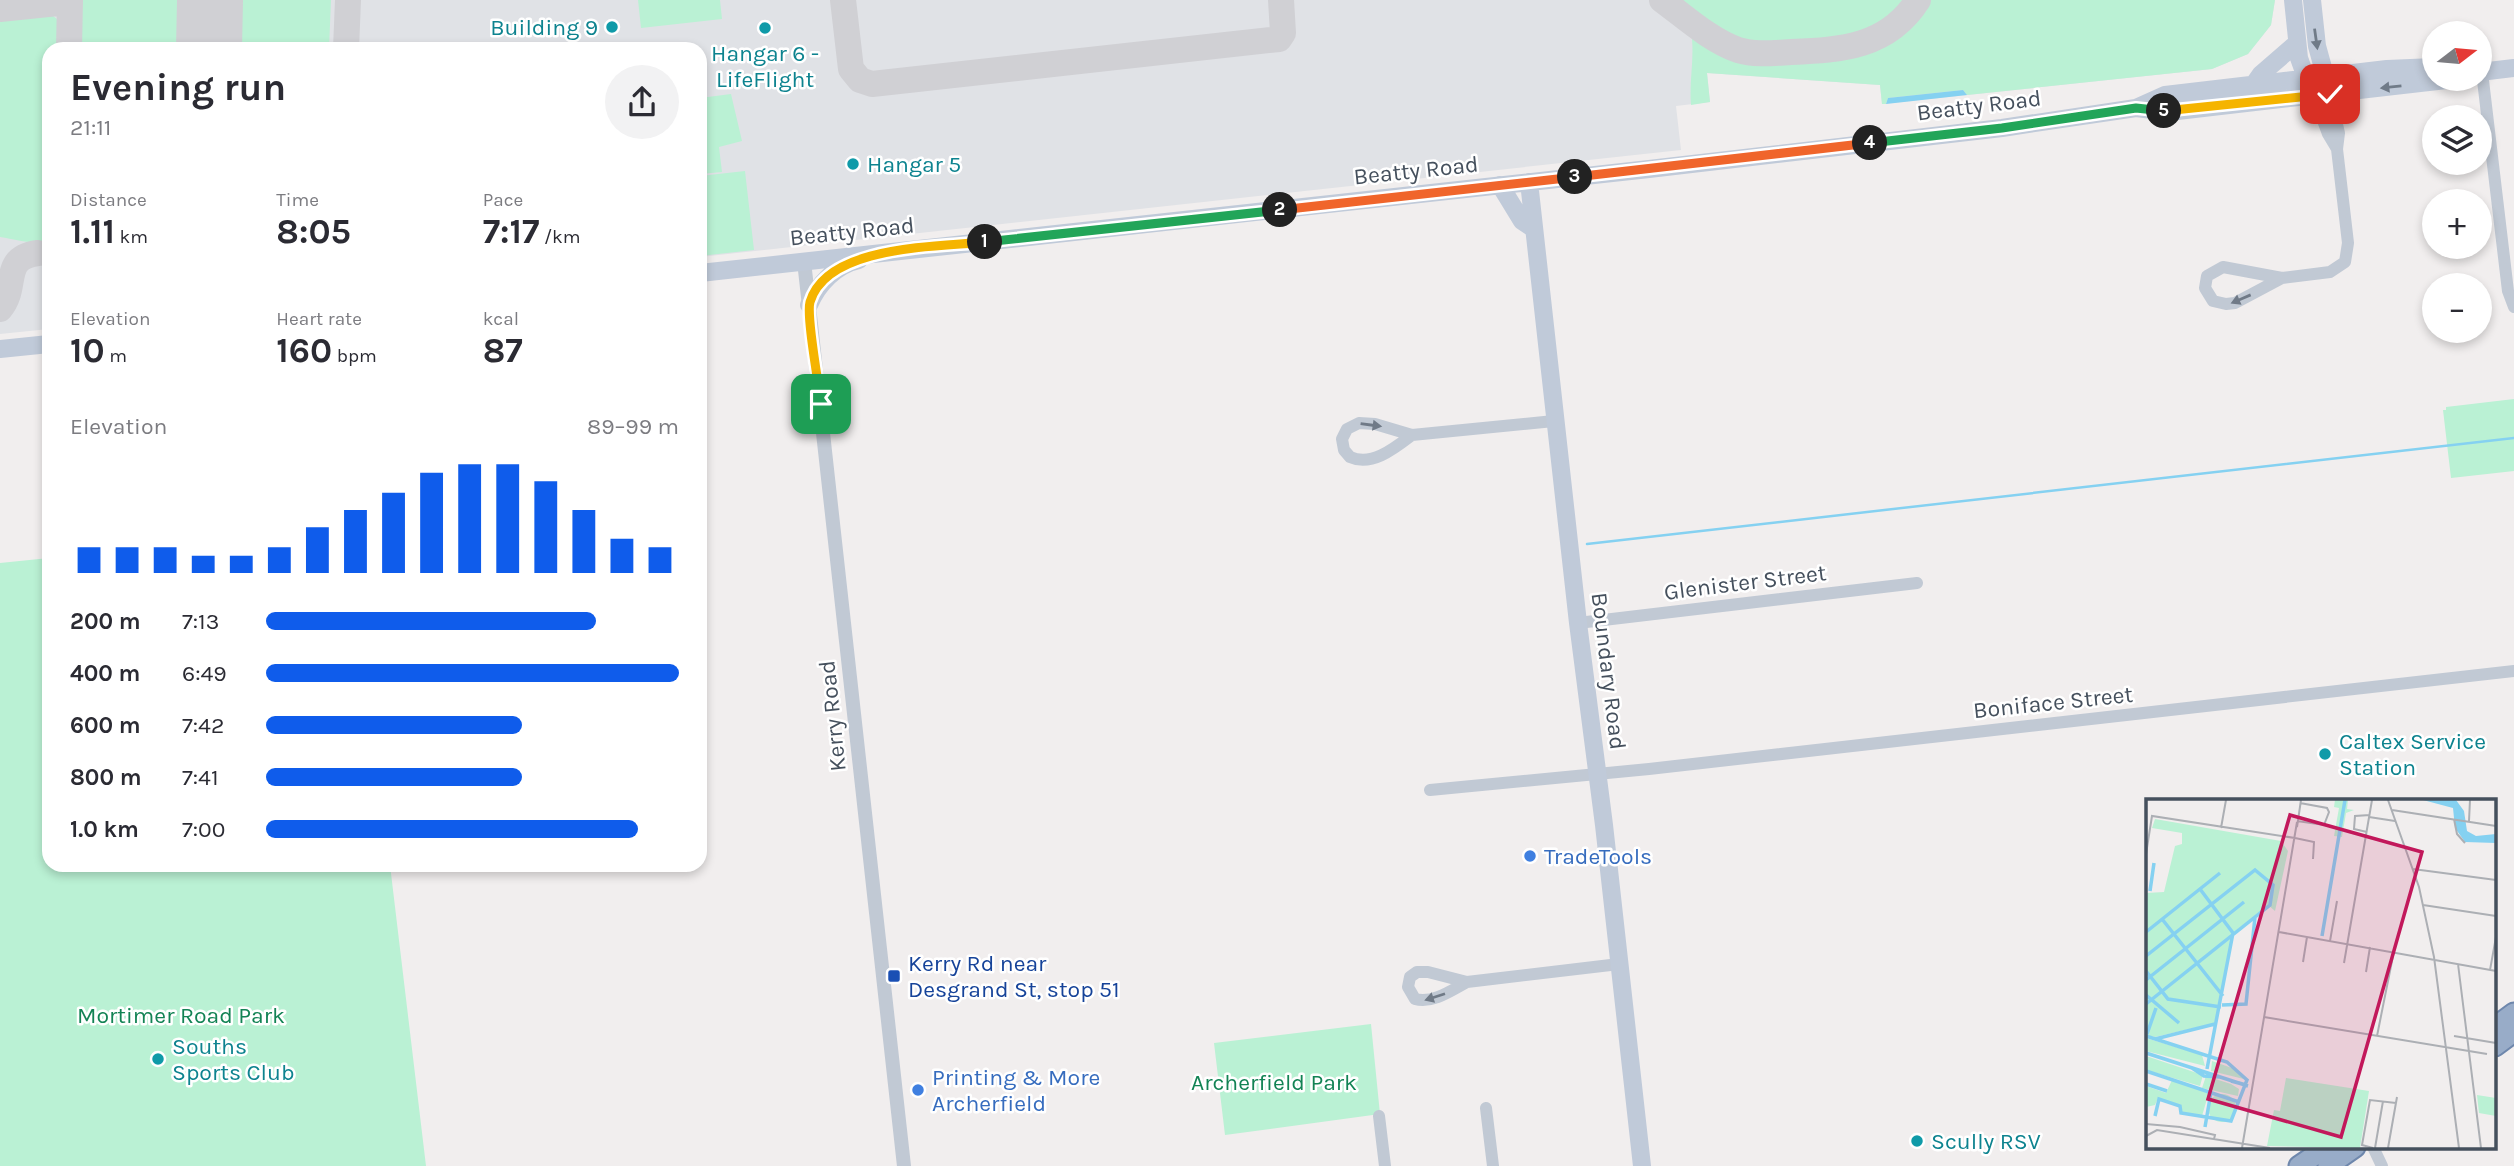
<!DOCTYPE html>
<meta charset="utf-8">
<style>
body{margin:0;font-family:Karla,sans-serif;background:#f2f2f3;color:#2b2b33;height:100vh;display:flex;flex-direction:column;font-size:26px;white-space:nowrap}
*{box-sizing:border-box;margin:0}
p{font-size:23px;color:#7c7c81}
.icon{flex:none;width:38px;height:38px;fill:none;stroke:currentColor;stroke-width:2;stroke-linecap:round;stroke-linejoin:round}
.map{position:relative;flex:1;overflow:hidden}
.panel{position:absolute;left:42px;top:42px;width:665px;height:830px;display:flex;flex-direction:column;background:#fff;border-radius:21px;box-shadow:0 4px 10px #0003}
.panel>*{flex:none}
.needle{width:46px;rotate:74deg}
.tools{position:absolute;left:2422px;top:21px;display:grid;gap:14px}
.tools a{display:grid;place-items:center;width:70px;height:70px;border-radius:50%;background:#fff;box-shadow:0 4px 10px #0003;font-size:35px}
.pin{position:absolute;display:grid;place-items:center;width:60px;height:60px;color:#fff;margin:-30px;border-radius:14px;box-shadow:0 4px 10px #0006}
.km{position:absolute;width:35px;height:35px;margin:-18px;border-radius:50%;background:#222;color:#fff;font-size:19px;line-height:35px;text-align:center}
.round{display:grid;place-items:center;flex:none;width:74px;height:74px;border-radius:37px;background:#f2f2f3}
.headline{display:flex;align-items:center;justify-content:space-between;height:119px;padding:0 28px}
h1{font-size:38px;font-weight:700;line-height:52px}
.stats{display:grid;grid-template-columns:repeat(3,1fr);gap:10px;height:119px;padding:7px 28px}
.stats div{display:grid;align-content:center}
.stats b{font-size:35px;font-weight:700}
.stats small{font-size:19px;font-weight:400}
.stats p{font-size:19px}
.chart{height:196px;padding:14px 28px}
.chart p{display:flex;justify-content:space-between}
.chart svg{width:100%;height:126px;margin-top:7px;stroke:#0f5ceb;stroke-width:6}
ul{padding:0 28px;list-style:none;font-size:23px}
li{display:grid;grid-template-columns:112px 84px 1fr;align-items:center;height:52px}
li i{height:18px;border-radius:9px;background:#0f5ceb}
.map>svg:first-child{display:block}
.airport{fill:#e0e2e6}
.green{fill:#baf1d4}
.water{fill:#85d1f1}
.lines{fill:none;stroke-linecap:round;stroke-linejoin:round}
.stream{stroke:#85d1f1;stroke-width:2.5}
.taxiway{stroke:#d0d0d4;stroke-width:26}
.runway{stroke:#d0d0d4;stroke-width:66}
.trunk-casing{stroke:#6e87ac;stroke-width:23}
.minor{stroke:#c1c9d4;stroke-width:12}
.tertiary{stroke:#c1c9d4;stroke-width:14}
.secondary{stroke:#c0cad9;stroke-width:18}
.trunk{stroke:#98acc8;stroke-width:19}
.oneway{fill:#707b88}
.oneway2{fill:#707a87}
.split-1-casing{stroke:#fff;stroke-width:14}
.split-2-casing{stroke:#fff;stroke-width:14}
.split-3-casing{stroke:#fff;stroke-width:14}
.split-4-casing{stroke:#fff;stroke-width:14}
.split-5-casing{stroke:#fff;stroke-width:14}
.split-6-casing{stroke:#fff;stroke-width:14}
.split-1{stroke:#f5b400;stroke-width:9}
.split-2{stroke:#22a559;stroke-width:9}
.split-3{stroke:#f0652b;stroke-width:9}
.split-4{stroke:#f0652b;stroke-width:9}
.split-5{stroke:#22a559;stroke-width:9}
.split-6{stroke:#f5b400;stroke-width:9}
.culture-dot{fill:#0f9aa8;stroke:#fff;stroke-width:2.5}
.shop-dot{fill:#3f7fe0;stroke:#fff;stroke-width:2.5}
.transit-dot{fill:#1a4fb4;stroke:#fff;stroke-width:2.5}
.labels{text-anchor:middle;stroke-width:5;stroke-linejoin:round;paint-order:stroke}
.culture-label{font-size:23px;fill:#0d838f;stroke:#fff;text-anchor:start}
.street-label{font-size:23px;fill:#45505d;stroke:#fff}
.shop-label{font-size:23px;fill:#366cbe;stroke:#fff;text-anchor:start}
.transit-label{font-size:23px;fill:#164399;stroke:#fff;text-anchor:start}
.park-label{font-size:23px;fill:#128354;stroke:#fff}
.inset-river{fill:none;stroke:#85d1f1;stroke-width:3.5}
.inset-road{fill:none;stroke:#acafb4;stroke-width:2}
.view{fill:#c2185b;fill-opacity:0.15;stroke:#c2185b;stroke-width:3.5}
.inset-edge{fill:none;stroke:#45505d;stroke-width:3.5}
</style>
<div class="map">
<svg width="2514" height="1166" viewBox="0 0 2514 1166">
<rect width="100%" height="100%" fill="#f1eeee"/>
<!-- airport -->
<path class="airport" d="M 0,0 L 2275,0 L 2271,25 L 2248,54 L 2212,69 L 1882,104 L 1880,85 L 1707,73 L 1710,102 L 1676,106 L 1681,150 L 700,257 L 700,49 L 49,49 L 49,329 L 0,334 Z"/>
<!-- green -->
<path class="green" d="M 78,0 L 187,0 L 185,49 L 76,49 Z
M 234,0 L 331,0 L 329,49 L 232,49 Z
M 638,0 L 720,0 L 722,19 L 641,28 Z
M 1678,0 L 2275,0 L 2271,25 L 2248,54 L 2212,69 L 1967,95 L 1963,90 L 1888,98 L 1886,104 L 1882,104 L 1880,85 L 1707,73 L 1710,102 L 1691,105 C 1689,82 1694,62 1692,39 L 1699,34 C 1709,36 1713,44 1723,45 L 1726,40 L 1724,34 Z
M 38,13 L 49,13 L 61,22 L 60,49 L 49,49 L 49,240 C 28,245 20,240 0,237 L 0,17 Z
M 731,94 L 742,141 L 719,147 L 722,172 L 700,174 L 700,98 Z
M 745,171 L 754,250 L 700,256 L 700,176 Z
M 2514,399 L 2514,471 L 2451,478 L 2443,410 L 2446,410 L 2446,407 Z
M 49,558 L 49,864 L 390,865 L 426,1166 L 0,1166 L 0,563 Z
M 1371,1024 L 1380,1114 L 1225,1135 L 1214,1043 Z"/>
<!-- water -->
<path class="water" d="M 1963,90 L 1967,95 L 1886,104 L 1888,98 Z"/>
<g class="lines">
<!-- stream -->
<path class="stream" d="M 1587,544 L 2514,438"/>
<!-- taxiway -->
<path class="taxiway" d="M 843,0 L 851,69 L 860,80 L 872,84 L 1279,39 L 1283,33 L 1281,0
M 1662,0 C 1685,17 1710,40 1738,50 C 1755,55 1773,53 1791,52 C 1842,50 1888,47 1918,0
M 0,9 L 58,3 L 64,0
M 209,38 L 211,0
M 69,49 L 70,0
M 346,49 L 348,0
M 0,309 C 19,287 0,258 38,253"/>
<!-- runway -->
<path class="runway" d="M 209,49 L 210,0"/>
<!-- trunk casing -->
<g class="trunk-casing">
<path id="trunk" d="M 2495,1027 L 2514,1013
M 2495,1046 L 2514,1032
M 2299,1166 L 2327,1147
M 2328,1166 L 2355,1147"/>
</g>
<!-- minor -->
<path class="minor" d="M 2482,72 L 2508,291 L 2514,307
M 2314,96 L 2328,134 L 2337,149
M 2282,278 L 2235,303 L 2226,304 L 2213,301 L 2205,288 L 2207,276 L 2223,267 L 2282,278 L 2330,272 L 2345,262 L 2348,243 L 2337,149 L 2339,133 L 2330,94
M 1412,435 C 1395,448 1372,467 1350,457 L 1344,450 L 1342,439 L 1347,429 L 1359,423 L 1375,424 L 1412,435 L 1554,421
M 1578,623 L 1917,583
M 1430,790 L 1649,769 L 2514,671
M 1467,982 C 1452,990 1433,1004 1415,999 L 1408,987 L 1410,977 L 1417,972 L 1428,972 L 1467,982 L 1619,964
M 1486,1108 L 1493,1166
M 1379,1116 L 1385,1166
M 2373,1147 L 2382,1166"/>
<!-- tertiary -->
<path class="tertiary" d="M 804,261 L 904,1166"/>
<!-- secondary -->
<path class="secondary" d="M 2293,0 L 2299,58 L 2309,86
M 2312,0 L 2317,46 L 2328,86
M 2480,72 L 2514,68
M 2254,84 L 2261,74 L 2297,43
M 2136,108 L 2165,95 L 2387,69 L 2434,67
M 1529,182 L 1578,623 L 1604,825 L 1642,1166
M 1500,185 L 1522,221 L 1534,229
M 700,273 L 1649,169 L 2002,128 L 2136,108 L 2169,112 L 2455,79
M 809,305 C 818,284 836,265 859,260
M 0,349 L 49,344"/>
<!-- trunk -->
<use href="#trunk" class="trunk"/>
</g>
<!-- one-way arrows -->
<defs><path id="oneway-solid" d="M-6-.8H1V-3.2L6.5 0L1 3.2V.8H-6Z" transform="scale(1.75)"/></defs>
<g class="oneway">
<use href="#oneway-solid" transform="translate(2316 39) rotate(82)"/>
<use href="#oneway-solid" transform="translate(2391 87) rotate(174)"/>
</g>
<g class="oneway2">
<use href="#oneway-solid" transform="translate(2241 299) rotate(157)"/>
<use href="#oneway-solid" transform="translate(1371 425) rotate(8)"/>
<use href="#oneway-solid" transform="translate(1435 997) rotate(162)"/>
</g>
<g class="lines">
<!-- split-1 casing -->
<g class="split-1-casing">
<path id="split-1" d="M 821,404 C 819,385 806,316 810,302 C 827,245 937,247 985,242"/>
</g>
<!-- split-2 casing -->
<g class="split-2-casing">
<path id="split-2" d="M 985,242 L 1280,210"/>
</g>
<!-- split-3 casing -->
<g class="split-3-casing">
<path id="split-3" d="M 1280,210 L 1575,177"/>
</g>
<!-- split-4 casing -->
<g class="split-4-casing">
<path id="split-4" d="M 1575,177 L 1870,143"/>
</g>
<!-- split-5 casing -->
<g class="split-5-casing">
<path id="split-5" d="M 1870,143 L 2002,128 L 2136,108 L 2164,111"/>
</g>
<!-- split-6 casing -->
<g class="split-6-casing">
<path id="split-6" d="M 2164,111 L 2330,94"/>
</g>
<!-- split-1 -->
<use href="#split-1" class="split-1"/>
<!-- split-2 -->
<use href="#split-2" class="split-2"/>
<!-- split-3 -->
<use href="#split-3" class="split-3"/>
<!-- split-4 -->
<use href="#split-4" class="split-4"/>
<!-- split-5 -->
<use href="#split-5" class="split-5"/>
<!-- split-6 -->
<use href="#split-6" class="split-6"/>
</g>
<!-- markers -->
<g class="culture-dot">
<circle cx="612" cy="27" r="7"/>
<circle cx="765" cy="28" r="7"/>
<circle cx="853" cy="164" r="7"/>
<circle cx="2325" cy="754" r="7"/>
<circle cx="158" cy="1059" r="7"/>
<circle cx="1917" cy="1141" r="7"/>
</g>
<g class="shop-dot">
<circle cx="1530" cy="856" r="7"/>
<circle cx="918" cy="1090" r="7"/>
</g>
<rect class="transit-dot" x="887" y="969" width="14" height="14" rx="3.5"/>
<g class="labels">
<!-- culture labels -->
<g class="culture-label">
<text x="598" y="35" text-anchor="end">Building 9</text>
<text x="765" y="61" text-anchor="middle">Hangar 6 -<tspan x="765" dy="26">LifeFlight</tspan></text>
<text x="867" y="172">Hangar 5</text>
<text x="2339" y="749">Caltex Service<tspan x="2339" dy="26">Station</tspan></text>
<text x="172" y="1054">Souths<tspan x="172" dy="26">Sports Club</tspan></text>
<text x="1931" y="1149">Scully RSV</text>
</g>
<!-- street labels -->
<g class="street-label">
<text transform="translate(1979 105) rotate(-7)" y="8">Beatty Road</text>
<text transform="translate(1416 170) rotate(-6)" y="8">Beatty Road</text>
<text transform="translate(852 231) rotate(-6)" y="8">Beatty Road</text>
<text transform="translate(1745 582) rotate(-7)" y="8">Glenister Street</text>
<text transform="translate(1609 671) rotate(83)" y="8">Boundary Road</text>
<text transform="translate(2053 702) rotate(-6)" y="8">Boniface Street</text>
<text transform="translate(832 716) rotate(-96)" y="8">Kerry Road</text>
</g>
<!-- shop labels -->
<g class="shop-label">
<text x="1544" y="864">TradeTools</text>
<text x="932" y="1085">Printing &amp; More<tspan x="932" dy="26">Archerfield</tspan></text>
</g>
<!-- transit labels -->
<g class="transit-label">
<text x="908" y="971">Kerry Rd near<tspan x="908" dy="26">Desgrand St, stop 51</tspan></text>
</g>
<!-- park labels -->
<g class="park-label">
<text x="181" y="1023">Mortimer Road Park</text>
<text x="1274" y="1090">Archerfield Park</text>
</g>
</g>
<!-- overview -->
<g transform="translate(2146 799)">
<rect width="350" height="350" fill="#f1eeee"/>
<path d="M 189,1 L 202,1 L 201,10 L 208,11 L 200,14 L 196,38 L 188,37 L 193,9 L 188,8 ZM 9,20 L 135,42 L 142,52 L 129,112 L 122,106 L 87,134 L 69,224 L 9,238 L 0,236 L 0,94 L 18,93 L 29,47 L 36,45 L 36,34 L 6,29 ZM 0,239 L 56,256 L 59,267 L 0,252 ZM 0,257 L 57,276 L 54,287 L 0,271 ZM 66,262 L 86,269 L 98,280 L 65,272 ZM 60,277 L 85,285 L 93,290 L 92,297 L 56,289 ZM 140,279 L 223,292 L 214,349 L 121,347 L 128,311 L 134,312 ZM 26,281 L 63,293 L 56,317 L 35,314 L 35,306 L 12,299 L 9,306 L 0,308 L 0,287 L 20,294 ZM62 309a14 14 0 1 1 28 0a14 14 0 1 1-28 0ZM 331,296 L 350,299 L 350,317 L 333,314 Z" fill="#baf1d4"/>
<path d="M 277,1 L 310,1 L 318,12 L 321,32 L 330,37 L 350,35 L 350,44 L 319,43 L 309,29 L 307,9 Z" fill="#85d1f1"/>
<path class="inset-river" d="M 54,90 L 87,134 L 61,270M 4,92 L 8,64M 16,120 L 77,197M 0,133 L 74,74M 176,137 L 199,1M 0,157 L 109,71 L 127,86 L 124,106 L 0,205M 0,172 L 22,200 L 75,208M 0,181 L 98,103M 0,196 L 33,224M 76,206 L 100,205 L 109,118M 1,235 L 10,209M 0,237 L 81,263 L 101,281 L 85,322 L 35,314 L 34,307 L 13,300 L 9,317M 9,240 L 69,225M 0,254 L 102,287M 46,269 L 58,277 L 74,278M 0,272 L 93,303M 85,282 L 100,286 L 93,284M 0,285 L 21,292M 59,328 L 65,293"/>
<path class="inset-road" d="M 242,1 L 273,88 L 288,158 L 313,349M 246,11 L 350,27M 223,18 L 249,22M 308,20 L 311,35 L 319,44M 151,22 L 178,26 L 183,13 L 181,9 L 154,4M 323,22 L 324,1M 151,28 L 155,1M 75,29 L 80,1M 221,33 L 208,30 L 209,17 L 224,16M 149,39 L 168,43 L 167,60M 0,55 L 6,17 L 149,39M 267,70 L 350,81M 277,106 L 350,117M 133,133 L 350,172M 184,142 L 191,102M 157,163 L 161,138M 198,164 L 226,1M 312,165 L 335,349M 344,171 L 350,138M 220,173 L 224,148M 118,218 L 341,255M 231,237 L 248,152M 308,237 L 350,244M 0,325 L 34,328 L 69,336 L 68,340M 0,337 L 11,331 L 124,349M 96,349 L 151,23M 227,349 L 216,346 L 224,301 L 250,304M 229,349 L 237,302M 242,349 L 251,298"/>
<path class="view" d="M 144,16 L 276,53 L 195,338 L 62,300 Z"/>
<rect width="350" height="350" class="inset-edge"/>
</g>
</svg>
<div class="tools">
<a><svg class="needle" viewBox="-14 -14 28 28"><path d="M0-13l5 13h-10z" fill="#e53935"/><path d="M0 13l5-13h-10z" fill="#7c7c81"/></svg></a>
<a><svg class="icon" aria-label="layers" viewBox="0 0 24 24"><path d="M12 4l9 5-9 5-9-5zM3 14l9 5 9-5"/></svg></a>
<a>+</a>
<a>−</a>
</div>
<div class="pin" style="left:821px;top:404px;background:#1e9e55"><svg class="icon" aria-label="arrive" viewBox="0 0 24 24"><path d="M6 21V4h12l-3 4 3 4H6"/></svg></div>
<div class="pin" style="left:2330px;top:94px;background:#d93025"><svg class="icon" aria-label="check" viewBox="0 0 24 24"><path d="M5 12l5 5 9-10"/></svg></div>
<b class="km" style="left:985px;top:242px">1</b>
<b class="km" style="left:1280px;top:210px">2</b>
<b class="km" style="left:1575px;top:177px">3</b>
<b class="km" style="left:1870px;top:143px">4</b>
<b class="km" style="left:2164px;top:111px">5</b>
<section class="panel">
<div class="headline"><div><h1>Evening run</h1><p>21:11</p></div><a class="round"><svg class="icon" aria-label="share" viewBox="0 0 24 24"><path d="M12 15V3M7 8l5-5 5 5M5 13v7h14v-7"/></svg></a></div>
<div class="stats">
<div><p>Distance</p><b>1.11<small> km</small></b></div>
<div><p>Time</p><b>8:05</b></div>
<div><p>Pace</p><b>7:17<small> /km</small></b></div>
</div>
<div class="stats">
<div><p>Elevation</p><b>10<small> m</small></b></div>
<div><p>Heart rate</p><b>160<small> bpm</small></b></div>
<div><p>kcal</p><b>87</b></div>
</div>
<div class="chart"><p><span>Elevation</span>89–99 m</p>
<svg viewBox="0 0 160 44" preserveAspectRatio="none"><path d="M5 44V35M15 44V35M25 44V35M35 44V38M45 44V38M55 44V35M65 44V28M75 44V22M85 44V16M95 44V9M105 44V6M115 44V6M125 44V12M135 44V22M145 44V32M155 44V35"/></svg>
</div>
<ul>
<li><b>200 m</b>7:13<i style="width:80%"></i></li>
<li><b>400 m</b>6:49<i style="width:100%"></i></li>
<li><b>600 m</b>7:42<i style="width:62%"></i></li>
<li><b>800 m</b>7:41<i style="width:62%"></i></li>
<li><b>1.0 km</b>7:00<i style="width:90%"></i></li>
</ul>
</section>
</div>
